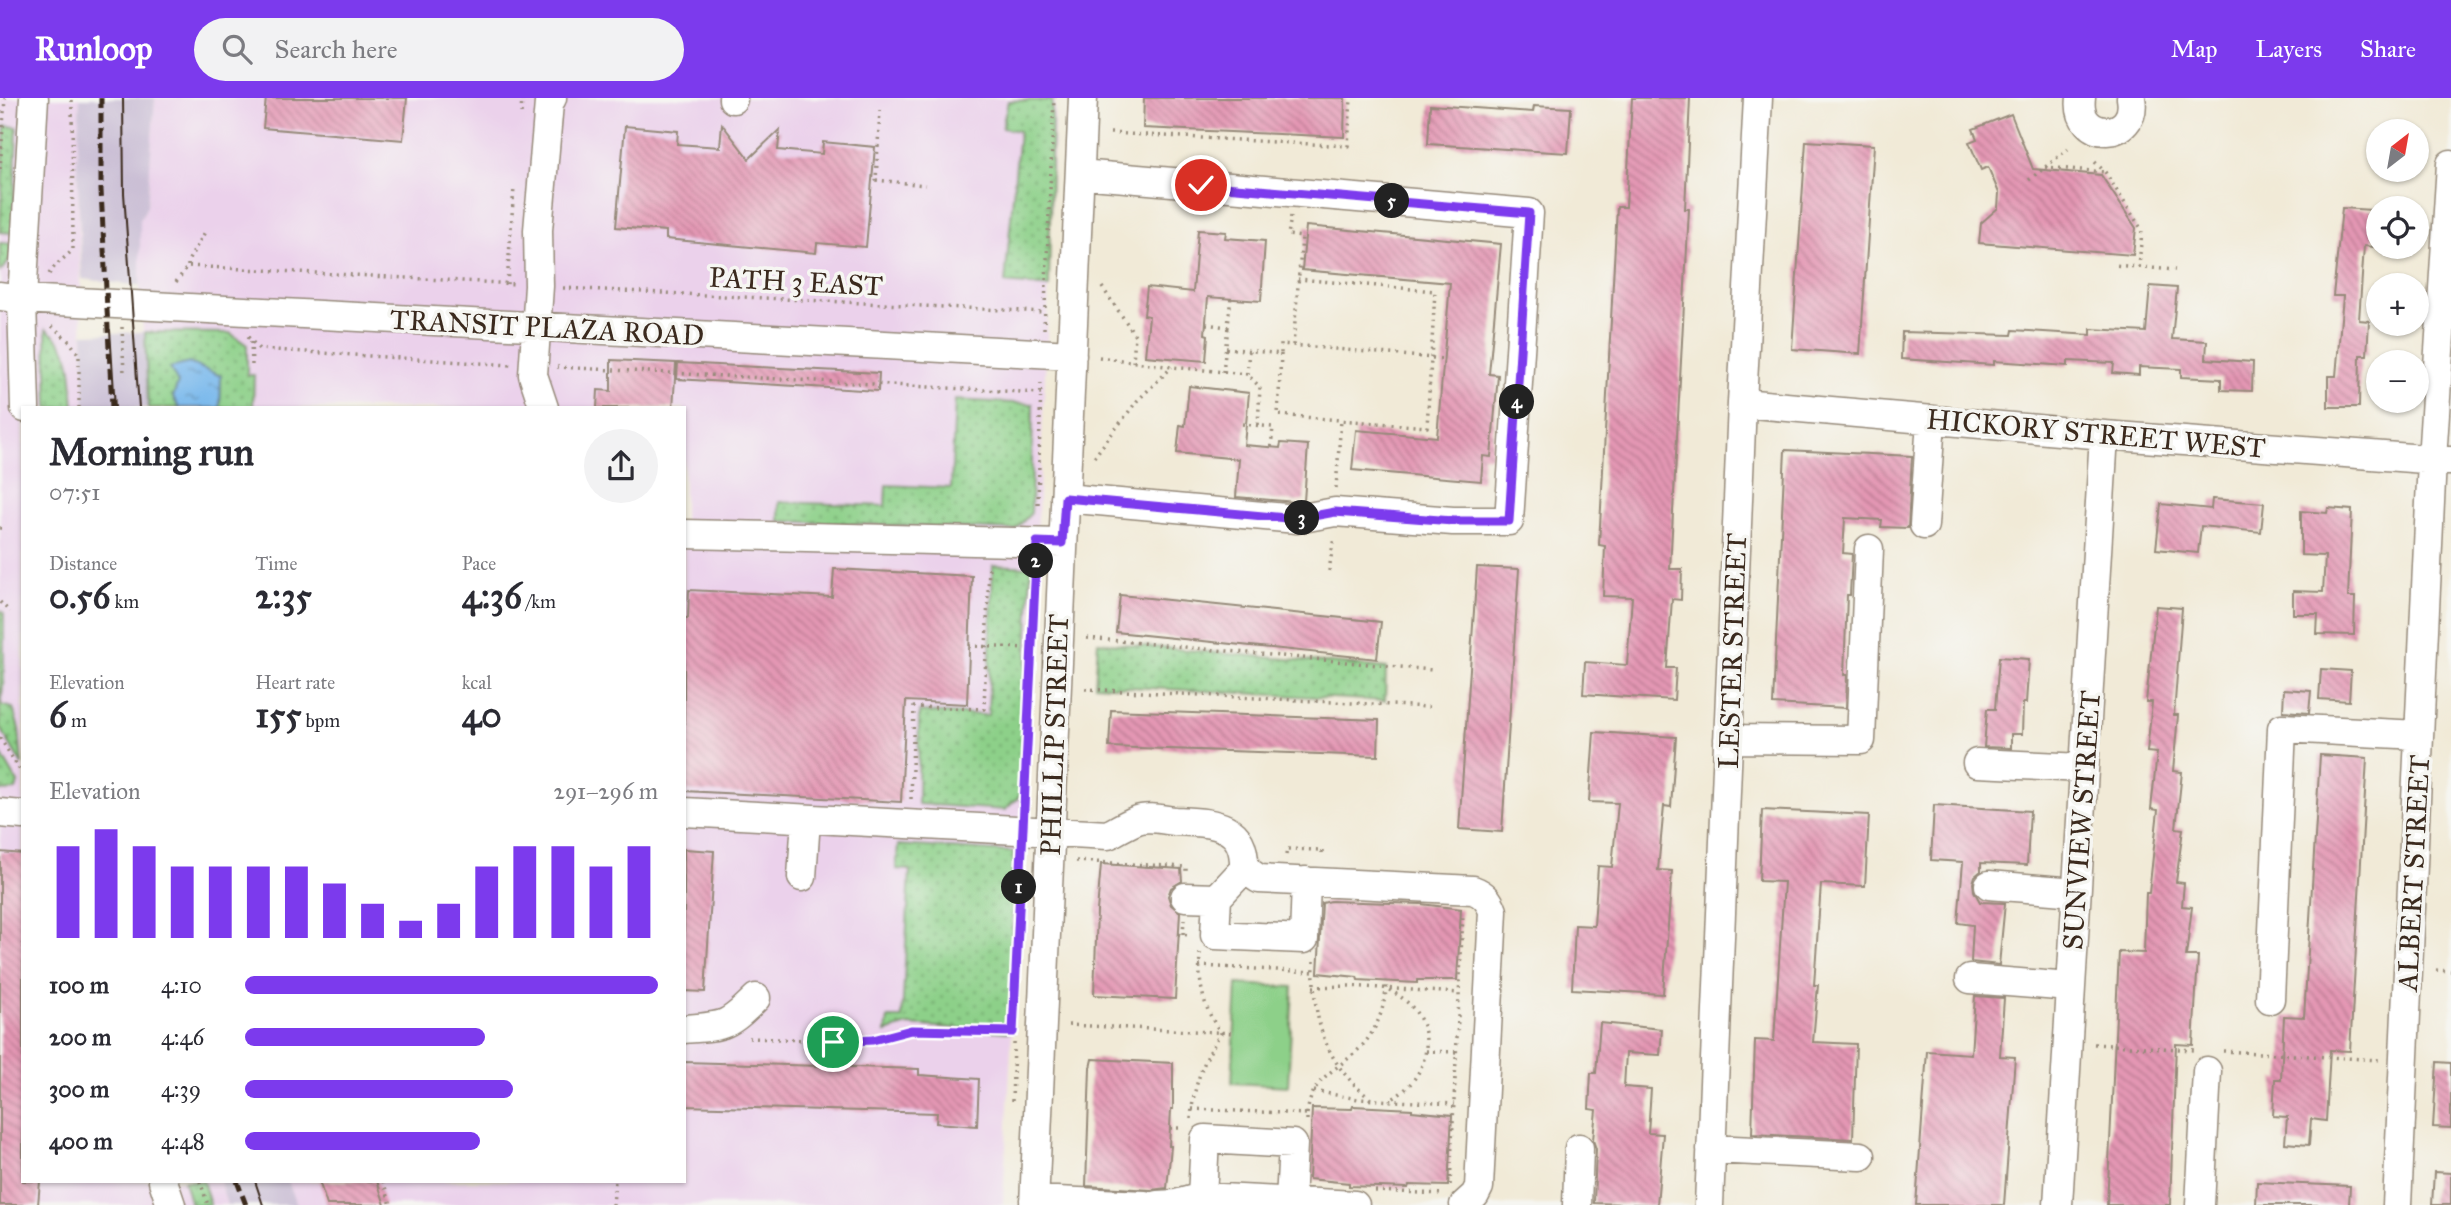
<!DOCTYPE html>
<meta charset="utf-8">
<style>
body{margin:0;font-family:"IM FELL Great Primer",serif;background:#f2f2f3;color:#2b2b33;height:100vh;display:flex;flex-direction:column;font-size:26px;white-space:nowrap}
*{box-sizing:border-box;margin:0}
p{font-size:23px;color:#7c7c81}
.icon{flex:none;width:38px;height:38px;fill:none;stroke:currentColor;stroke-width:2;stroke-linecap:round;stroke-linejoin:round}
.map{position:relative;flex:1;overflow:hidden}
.drawer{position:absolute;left:21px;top:308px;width:665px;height:777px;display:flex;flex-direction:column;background:#fff;border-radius:0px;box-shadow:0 2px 5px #0004}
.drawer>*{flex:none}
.needle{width:46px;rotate:31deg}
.buttons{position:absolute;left:2366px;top:21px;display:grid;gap:14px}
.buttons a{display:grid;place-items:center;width:63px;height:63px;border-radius:50%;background:#fff;box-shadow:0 2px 5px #0004;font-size:35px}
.pin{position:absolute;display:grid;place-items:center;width:60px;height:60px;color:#fff;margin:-30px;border:4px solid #fff;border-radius:50%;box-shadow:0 2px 7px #0007}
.km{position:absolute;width:35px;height:35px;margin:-18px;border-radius:50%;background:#222;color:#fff;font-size:19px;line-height:35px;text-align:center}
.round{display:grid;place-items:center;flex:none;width:74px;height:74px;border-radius:37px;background:#f2f2f3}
.overview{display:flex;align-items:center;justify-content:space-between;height:119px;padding:0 28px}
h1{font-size:38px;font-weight:700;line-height:52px}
.stats{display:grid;grid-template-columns:repeat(3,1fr);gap:10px;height:119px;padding:7px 28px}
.stats div{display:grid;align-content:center}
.stats b{font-size:35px;font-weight:700}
.stats small{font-size:19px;font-weight:400}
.stats p{font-size:19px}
.chart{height:196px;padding:14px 28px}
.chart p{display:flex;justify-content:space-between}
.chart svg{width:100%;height:126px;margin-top:7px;stroke:#7c3aed;stroke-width:6}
ul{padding:0 28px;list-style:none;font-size:23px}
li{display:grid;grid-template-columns:112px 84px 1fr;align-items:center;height:52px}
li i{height:18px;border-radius:9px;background:#7c3aed}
header{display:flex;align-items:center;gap:42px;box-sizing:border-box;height:98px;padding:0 35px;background:#7c3aed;color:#fff}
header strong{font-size:33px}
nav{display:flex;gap:38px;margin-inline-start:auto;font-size:24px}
.search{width:490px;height:63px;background:#f2f2f3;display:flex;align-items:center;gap:18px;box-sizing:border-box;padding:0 24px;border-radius:38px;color:#7c7c81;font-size:26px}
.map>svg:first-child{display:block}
.built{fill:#ebd1eb}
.industrial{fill:#cbbfd5}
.grass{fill:url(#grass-dots);stroke:#647d54;stroke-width:2}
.green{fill:#8dd089;stroke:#647d54;stroke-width:2}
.water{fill:url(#water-ripples);stroke:#5a7185;stroke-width:2}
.building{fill:url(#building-back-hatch)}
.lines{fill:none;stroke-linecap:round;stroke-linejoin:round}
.minor-casing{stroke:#968a7a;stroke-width:31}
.path{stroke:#968a7a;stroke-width:3.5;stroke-dasharray:2 5;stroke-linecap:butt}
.minor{stroke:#fff;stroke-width:28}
.tram{stroke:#3b2a1e;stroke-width:2}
.rail{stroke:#3b2a1e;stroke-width:5;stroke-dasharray:10 5;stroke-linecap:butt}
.route-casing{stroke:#fff;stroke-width:14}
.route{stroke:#7c3aed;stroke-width:9}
.labels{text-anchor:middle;stroke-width:7;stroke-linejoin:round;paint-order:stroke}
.street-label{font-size:28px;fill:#3b2a1e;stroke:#f6f6f2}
</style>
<header>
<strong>Runloop</strong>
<div class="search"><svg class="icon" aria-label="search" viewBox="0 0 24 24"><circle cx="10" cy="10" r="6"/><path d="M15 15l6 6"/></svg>Search here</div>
<nav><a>Map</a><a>Layers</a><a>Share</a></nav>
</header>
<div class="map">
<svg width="2451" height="1107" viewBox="0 0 2451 1107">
<defs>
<pattern id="grass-dots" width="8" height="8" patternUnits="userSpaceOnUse" patternTransform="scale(1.75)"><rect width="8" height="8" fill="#8dd089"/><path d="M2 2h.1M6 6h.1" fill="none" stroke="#74a96f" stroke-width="1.8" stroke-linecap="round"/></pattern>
<pattern id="water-ripples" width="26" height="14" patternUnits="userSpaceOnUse" patternTransform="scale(1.75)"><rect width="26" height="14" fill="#78b8ec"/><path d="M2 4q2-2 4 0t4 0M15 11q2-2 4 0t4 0" fill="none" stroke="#6496bf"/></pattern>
<pattern id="building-back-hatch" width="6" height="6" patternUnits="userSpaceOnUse" patternTransform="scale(1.75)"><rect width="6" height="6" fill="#e497b4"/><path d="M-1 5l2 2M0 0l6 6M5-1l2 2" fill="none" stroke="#ba7b92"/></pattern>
</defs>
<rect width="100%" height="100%" fill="#f6f6f2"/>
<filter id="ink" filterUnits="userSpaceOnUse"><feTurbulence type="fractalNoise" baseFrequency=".0143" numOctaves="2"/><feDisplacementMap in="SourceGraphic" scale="14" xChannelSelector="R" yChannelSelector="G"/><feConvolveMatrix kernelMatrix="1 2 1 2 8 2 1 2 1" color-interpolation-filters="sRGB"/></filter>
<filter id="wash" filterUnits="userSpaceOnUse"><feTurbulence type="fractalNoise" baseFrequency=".00686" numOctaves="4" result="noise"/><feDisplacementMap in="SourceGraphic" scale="28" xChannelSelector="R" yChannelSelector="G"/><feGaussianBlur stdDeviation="1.57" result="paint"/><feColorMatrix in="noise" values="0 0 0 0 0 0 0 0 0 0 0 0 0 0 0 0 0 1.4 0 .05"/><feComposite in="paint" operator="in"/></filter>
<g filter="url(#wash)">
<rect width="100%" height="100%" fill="#f1ead7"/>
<!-- built -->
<path class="built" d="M 0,0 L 80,0 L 77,63 L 85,310 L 23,310 L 23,1083 L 220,1083 L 227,1107 L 0,1107 Z
M 155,0 L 1055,0 L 1047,237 L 1003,1107 L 297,1107 L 288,1083 L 684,1083 L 684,310 L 148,310 L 140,188 L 140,122 L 147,108 Z"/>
<!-- industrial -->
<path class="industrial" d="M 80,0 L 155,0 L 147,108 L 140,122 L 140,188 L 82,181 L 77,63 Z
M 145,234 L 148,310 L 85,310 L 83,236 Z
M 220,1083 L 288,1083 L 297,1107 L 227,1107 Z"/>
<!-- grass -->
<path class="grass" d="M 1052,2 L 1049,189 L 1005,185 L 1019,33 L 1002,30 L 1008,3 Z
M 5,28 L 17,29 L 13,135 L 0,134 Z
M 0,145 L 12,146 C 11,159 10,165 0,173 Z
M 46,231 C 76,251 71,277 74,310 L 48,310 Z
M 145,234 L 230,235 L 247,247 L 247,277 L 254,277 L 253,310 L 220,310 L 221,278 L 178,285 L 173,299 L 179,310 L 148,310 Z
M 955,302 L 1033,306 L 1031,415 L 1015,432 L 779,423 L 779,404 L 885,408 L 886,387 L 951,390 Z
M 993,467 L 1031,469 L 1021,697 L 1005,712 L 918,706 L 919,614 L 988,617 Z
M 0,512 L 4,515 L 4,578 L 1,607 L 13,610 L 19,631 L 22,667 L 0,629 Z
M 1098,544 L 1386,570 L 1385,603 L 1095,587 Z
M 0,654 L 18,685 L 16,692 L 0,693 Z
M 898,747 L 1014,754 L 1010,934 L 908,927 L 886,934 L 888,920 L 902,920 L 910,772 L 896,771 Z
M 184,1083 L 203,1083 L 210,1107 L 191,1107 Z"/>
<!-- green -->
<path class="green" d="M 1237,886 L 1293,889 L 1288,988 L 1232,985 Z"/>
<!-- water -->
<path class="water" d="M 189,265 L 221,278 L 220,310 L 179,310 L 173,299 L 178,285 L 170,270 Z"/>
<g id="blocks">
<!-- building -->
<path class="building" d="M 266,0 L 407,0 L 403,42 L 263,30 Z
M 1144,0 L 1345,0 L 1344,39 L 1143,30 Z
M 1632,0 L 1690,0 L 1685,111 L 1689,111 L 1670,471 L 1682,471 L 1681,502 L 1672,501 L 1667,570 L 1676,570 L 1674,602 L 1583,596 L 1585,564 L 1627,567 L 1632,499 L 1603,498 L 1605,448 L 1599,447 L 1617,109 L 1626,109 Z
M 1430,7 L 1533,14 L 1534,8 L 1571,10 L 1568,55 L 1428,46 Z
M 2011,16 L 2033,71 L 2101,77 L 2136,130 L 2133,157 L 1979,145 L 1981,125 L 1998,110 L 1999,95 L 1988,69 L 1981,72 L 1969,44 L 1977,41 L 1973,31 Z
M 722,26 L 749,61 L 780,31 L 778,52 L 822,56 L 823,44 L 875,49 L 866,149 L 817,145 L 816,155 L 666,141 L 666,133 L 616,129 L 625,28 L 678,33 L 677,46 L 720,49 Z
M 1806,43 L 1874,47 L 1860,256 L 1792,251 Z
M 2342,110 L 2371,112 L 2370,124 L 2374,125 L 2373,149 L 2364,148 L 2359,222 L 2369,223 L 2367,257 L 2360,257 L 2359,309 L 2328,309 L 2328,278 L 2336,278 L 2343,198 L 2333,198 Z
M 1306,128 L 1501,146 L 1489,276 L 1498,277 L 1491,359 L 1483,358 L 1481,383 L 1352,372 L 1356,332 L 1437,339 L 1450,185 L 1302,172 Z
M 1198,132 L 1226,134 L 1225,140 L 1265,143 L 1261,203 L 1208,199 L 1205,236 L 1208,237 L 1206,263 L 1145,258 L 1149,218 L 1144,217 L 1147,189 L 1193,194 Z
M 2150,188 L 2177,190 L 2172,241 L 2207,243 L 2206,261 L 2253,264 L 2252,293 L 2221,292 L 2221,281 L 2181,279 L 2181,271 L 2139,269 L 2139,277 L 2113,275 L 2114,265 L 2068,263 L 2068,268 L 1994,263 L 1994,267 L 1901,261 L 1902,234 L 2012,237 L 2013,232 L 2091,237 L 2091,231 L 2146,234 Z
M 611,262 L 676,265 L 673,310 L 597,310 L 598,292 L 611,293 Z
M 678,265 L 879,275 L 878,293 L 677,281 Z
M 1189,288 L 1249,295 L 1244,347 L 1280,350 L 1281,345 L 1308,347 L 1304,403 L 1296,404 L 1236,399 L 1239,361 L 1177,355 L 1180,327 L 1185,328 Z
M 1785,352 L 1912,358 L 1908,430 L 1881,429 L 1882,422 L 1845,420 L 1843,455 L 1852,456 L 1850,497 L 1847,497 L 1844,577 L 1847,577 L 1846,610 L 1773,606 Z
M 2212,401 L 2264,405 L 2261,434 L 2201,428 L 2198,455 L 2156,451 L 2161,406 L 2211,411 Z
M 2328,410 L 2352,412 L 2348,499 L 2355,499 L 2354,537 L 2317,536 L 2318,516 L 2293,516 L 2293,493 L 2323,494 L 2325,458 L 2301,457 L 2301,413 L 2327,415 Z
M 1477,469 L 1519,471 L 1502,734 L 1459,731 Z
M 834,471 L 972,478 L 967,606 L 906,603 L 901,704 L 684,693 L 684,520 L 688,520 L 689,492 L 832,499 Z
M 1120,497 L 1381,524 L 1377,561 L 1116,534 Z
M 2156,508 L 2182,510 L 2174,617 L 2178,617 L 2173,673 L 2182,674 L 2176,730 L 2183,731 L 2176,784 L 2184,785 L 2182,808 L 2192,809 L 2186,858 L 2198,858 L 2193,947 L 2176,946 L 2170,1107 L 2107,1107 L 2119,854 L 2144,855 L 2146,795 L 2149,795 L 2158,712 L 2151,711 L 2157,655 L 2147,654 L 2152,604 L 2146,604 Z
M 1999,559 L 2029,561 L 2026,605 L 2023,605 L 2022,636 L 2011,636 L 2011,650 L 1984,649 L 1987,611 L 1995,611 Z
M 2321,571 L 2351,573 L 2349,603 L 2319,601 Z
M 2284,591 L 2311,593 L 2309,615 L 2283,613 Z
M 1111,612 L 1379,622 L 1378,658 L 1109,649 Z
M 1594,634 L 1676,639 L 1671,709 L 1664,708 L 1658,772 L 1672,773 L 1663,896 L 1572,891 L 1575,827 L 1594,828 L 1598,768 L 1612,769 L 1618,705 L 1589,704 Z
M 2320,657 L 2367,660 L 2350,953 L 2330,952 L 2326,1023 L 2311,1021 L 2309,1047 L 2285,1045 L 2287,1019 L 2273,1018 L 2275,981 L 2281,981 L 2284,918 L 2304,919 Z
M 1934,707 L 2030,713 L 2027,767 L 1981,765 L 1981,773 L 1975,778 L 1973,785 L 1974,793 L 1980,804 L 2005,805 L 1999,867 L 1971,864 L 1973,827 L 1958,825 L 1963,764 L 1931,762 Z
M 1762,712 L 1869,717 L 1865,788 L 1821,786 L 1814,887 L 1818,887 L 1813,944 L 1856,946 L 1853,1041 L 1752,1036 L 1755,942 L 1774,943 L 1784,784 L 1759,783 Z
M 684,751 L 714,753 L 705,894 L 684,893 Z
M 0,754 L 23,756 L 23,1083 L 40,1083 L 38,1107 L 0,1107 Z
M 1101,766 L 1181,771 L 1182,783 L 1171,790 L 1168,798 L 1171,807 L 1180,814 L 1175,901 L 1094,897 L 1097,813 Z
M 1331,803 L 1421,806 L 1461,811 L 1457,882 L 1417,882 L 1417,885 L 1358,882 L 1357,879 L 1318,875 L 1322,805 Z
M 1975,898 L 2004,900 L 2000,958 L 2015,959 L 2004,1107 L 1916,1107 L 1927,953 L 1971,956 Z
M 1600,925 L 1662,931 L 1660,957 L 1626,955 L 1624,989 L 1651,991 L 1648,1035 L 1663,1036 L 1657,1107 L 1594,1105 L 1596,1051 L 1593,1042 L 1596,1012 L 1589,1011 L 1591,975 L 1596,975 Z
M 1092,961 L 1173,965 L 1173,1011 L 1171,1011 L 1169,1048 L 1171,1048 L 1167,1090 L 1151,1092 L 1086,1088 L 1090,970 Z
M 684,964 L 919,971 L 919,977 L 979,981 L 977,1028 L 936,1025 L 937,1015 L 684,1008 Z
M 2437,964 L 2451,965 L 2451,1030 L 2433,1029 Z
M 1353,1008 L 1412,1011 L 1412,1013 L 1452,1017 L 1448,1088 L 1409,1087 L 1408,1090 L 1349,1088 L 1349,1085 L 1309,1081 L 1312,1010 L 1352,1011 Z
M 2434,1074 L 2451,1075 L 2451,1107 L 2432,1107 Z
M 319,1083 L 377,1083 L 385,1107 L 327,1107 Z
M 2257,1084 L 2350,1088 L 2349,1107 L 2256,1107 Z"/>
</g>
</g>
<g filter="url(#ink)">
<use href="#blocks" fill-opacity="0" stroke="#968a7a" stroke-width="2"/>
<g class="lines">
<!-- minor casing -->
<g class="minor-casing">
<path id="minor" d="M 2081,0 C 2075,45 2139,43 2131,0
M 733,1 L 733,0
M 0,198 L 22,201 L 1072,257
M 1742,305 L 2104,337 L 2451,363
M 25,310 L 22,201 L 34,0
M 544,310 L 533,277 L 539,188 L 538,132 L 549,5 L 552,0
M 1065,400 L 1297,421 L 1335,414 L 1453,423 L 1509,423 L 1529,115 L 1080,76
M 1924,427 L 1931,322
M 684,436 L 1062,445
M 1728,641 L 1861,642 L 1869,451
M 1977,665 L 2084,670
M 684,714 L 1108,737 C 1117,732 1127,726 1137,722 C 1148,718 1164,722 1175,723 C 1212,725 1246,724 1244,771 L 1217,800 L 1215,837 L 1304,841 L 1306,783
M 0,715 L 23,717
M 1244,771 L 1259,781 L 1473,792 C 1484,796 1489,802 1493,813 L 1479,1089 L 1475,1097 L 1464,1107
M 802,779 L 806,722
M 1989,787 L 2076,794
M 1185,799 L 1217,800
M 1970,881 L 2070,889
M 2270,901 L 2282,630 L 2419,637
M 684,931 C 725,928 727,929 756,900
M 1711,1051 L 1861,1058
M 163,1083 L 171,1107
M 1202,1099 L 1205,1041 L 1293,1046 L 1290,1104
M 1034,1102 L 1145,1107
M 1034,1107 L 1083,0
M 1157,1107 L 1176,1106 L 1202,1099 L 1355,1107
M 1577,1107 L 1579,1050
M 1709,1107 L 1742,305 L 1758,0
M 2058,1107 L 2104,337
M 2200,1107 L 2207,973
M 2397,1107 L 2432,362 L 2451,66"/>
</g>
<!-- path -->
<path class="path" d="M 880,12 L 876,82 L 925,87
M 521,16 L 522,0
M 1110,35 L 1348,48 L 1351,0
M 2095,64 L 2105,74 L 2142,132 L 2139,169 L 2113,167
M 2045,69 L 2105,74
M 0,71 L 5,0
M 2029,82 L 2068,51
M 1291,118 L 1288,137 L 1302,139 L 1293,248
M 188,168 L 188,163 L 205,134
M 2139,169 L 2175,172
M 49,176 L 55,168 L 73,152 L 72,0
M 176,184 L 188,168 L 517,186
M 507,186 L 514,90
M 1102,189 L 1135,237 L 1133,264
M 563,190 L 1044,214
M 1206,226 L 1228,229 L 1231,197
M 52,228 L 70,244 L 79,257 L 79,310
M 122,229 L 124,276
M 1044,231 L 1054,0
M 248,239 L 259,251 L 511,267
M 251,244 L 252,267 L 256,267
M 1226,250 L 1281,256 L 1281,246 L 1444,261
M 1281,256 L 1278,317 L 1427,329 L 1435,193 L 1298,181
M 1099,259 L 1172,269 L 1247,276 L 1260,289 L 1258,328
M 557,269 L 1041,295
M 1223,274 L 1228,229
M 1247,276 L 1249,252
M 1242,326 L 1273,329 L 1271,349
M 1094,359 L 1137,303 L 1172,269
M 1336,390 L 1341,322
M 1038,406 L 1041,280
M 0,430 L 1,430
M 1329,473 L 1334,439
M 0,504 L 10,514
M 1087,540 L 1432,572
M 969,548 L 1030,550
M 1085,591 L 1429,609
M 0,640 L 23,677
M 911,701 L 914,609 L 984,611 L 989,467
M 1023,710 L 1034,494
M 1286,757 L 1287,751 L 1322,752 L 1322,759
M 1076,763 L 1186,769 L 1186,775
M 1178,836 L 1190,837
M 1183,836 L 1184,821
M 1314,863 C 1312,922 1324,965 1372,1002
M 1199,868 L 1314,874
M 2436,872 L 2451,873
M 1313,889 L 1349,888 L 1459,895
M 1389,892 C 1440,917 1437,976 1389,1003
M 1068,927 L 1234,935
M 749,940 L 860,944 L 911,932 L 1013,934
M 2094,946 L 2195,952
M 1426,953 L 1459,954
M 2223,953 L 2380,962
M 1314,993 L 1358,1001 L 1454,1006
M 1012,1003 L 1021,756
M 1192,1011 L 1307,1016 L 1307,1027
M 1307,1016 C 1312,979 1333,975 1357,953 C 1377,934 1385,910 1387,883
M 1191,1021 C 1193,989 1203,962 1221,935 C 1203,910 1198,885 1200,855
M 1170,1030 L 1182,1030
M 200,1083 L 208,1107
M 383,1083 L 391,1107
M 1450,1087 L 1463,815
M 1375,1093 L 1444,1096
M 613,1107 L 615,1083"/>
<!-- minor -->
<use href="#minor" class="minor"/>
<!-- tram -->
<path class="tram" d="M 123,0 L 124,95 L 139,310
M 110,232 L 115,310
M 255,1083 L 263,1107"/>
<!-- rail -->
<path class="rail" d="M 101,0 L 101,92 L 112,310
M 237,1083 L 246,1107"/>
</g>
</g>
<g class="lines" filter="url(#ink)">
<!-- route casing -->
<g class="route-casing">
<path id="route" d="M 833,944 L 873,942 L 911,932 L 1013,934 L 1037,444 L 1062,445 L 1065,400 L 1297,421 L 1335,414 L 1453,423 L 1509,423 L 1529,115 L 1201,87"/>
</g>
<!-- route -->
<use href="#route" class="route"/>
</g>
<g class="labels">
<!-- street labels -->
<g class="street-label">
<text transform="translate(796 183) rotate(3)" y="10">PATH 3 EAST</text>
<text transform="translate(547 229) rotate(3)" y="10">TRANSIT PLAZA ROAD</text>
<text transform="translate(2096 335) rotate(5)" y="10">HICKORY STREET WEST</text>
<text transform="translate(1732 553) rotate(-88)" y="10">LESTER STREET</text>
<text transform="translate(1054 637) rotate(-88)" y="10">PHILLIP STREET</text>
<text transform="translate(2081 722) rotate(-86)" y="10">SUNVIEW STREET</text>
<text transform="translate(2413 775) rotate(-87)" y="10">ALBERT STREET</text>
</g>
</g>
</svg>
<div class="buttons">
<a><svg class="needle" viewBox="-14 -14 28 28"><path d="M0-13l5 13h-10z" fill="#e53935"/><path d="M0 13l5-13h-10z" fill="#7c7c81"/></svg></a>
<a><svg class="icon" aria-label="locate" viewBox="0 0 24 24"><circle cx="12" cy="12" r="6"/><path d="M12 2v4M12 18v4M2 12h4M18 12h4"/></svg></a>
<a>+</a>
<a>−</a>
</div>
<div class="pin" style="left:833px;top:944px;background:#1e9e55"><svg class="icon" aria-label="arrive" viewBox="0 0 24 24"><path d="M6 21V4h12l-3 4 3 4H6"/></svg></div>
<div class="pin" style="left:1201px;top:87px;background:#d93025"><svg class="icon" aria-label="check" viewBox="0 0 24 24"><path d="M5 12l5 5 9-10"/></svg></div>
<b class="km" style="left:1019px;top:789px">1</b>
<b class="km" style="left:1036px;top:463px">2</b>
<b class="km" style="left:1302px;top:420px">3</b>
<b class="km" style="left:1517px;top:304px">4</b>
<b class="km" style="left:1392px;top:103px">5</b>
<section class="drawer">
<div class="overview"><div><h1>Morning run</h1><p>07:51</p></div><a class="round"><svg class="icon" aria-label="share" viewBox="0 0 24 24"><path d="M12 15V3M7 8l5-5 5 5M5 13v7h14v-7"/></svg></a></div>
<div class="stats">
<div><p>Distance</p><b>0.56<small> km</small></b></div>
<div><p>Time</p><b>2:35</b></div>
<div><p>Pace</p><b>4:36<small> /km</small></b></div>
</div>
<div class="stats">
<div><p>Elevation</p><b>6<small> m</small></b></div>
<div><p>Heart rate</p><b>155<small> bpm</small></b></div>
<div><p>kcal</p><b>40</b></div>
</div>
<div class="chart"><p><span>Elevation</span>291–296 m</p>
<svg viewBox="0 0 160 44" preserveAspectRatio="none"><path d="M5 44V12M15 44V6M25 44V12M35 44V19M45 44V19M55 44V19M65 44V19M75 44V25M85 44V32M95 44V38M105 44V32M115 44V19M125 44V12M135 44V12M145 44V19M155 44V12"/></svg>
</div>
<ul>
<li><b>100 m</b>4:10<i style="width:100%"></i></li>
<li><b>200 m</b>4:46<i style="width:58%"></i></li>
<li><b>300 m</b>4:39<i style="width:65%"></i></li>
<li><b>400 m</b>4:48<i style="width:57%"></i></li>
</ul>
</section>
</div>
